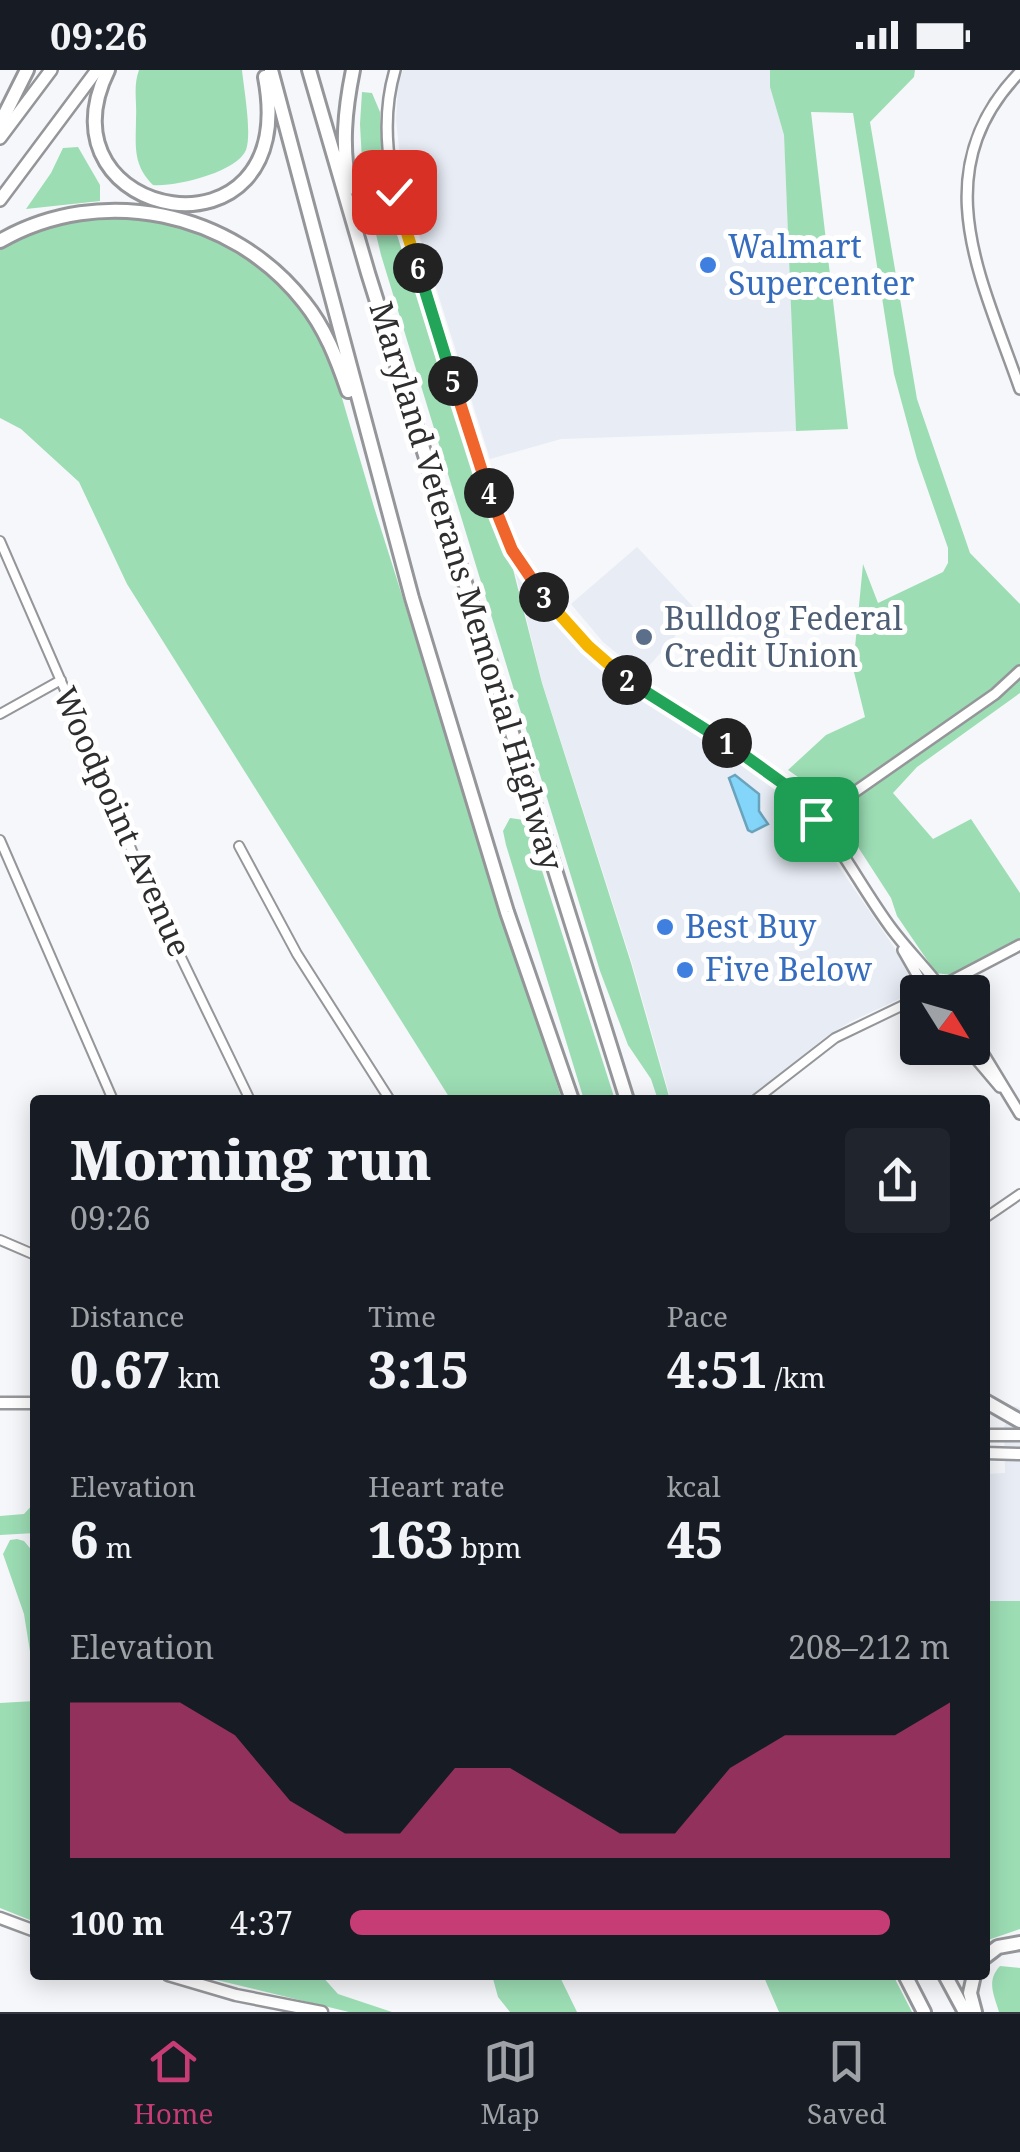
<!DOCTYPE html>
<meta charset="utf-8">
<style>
body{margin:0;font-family:"Noto Serif",serif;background:#20242c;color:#f1f3f6;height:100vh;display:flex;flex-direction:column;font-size:38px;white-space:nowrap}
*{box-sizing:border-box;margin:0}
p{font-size:32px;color:#9ea1a6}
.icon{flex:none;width:55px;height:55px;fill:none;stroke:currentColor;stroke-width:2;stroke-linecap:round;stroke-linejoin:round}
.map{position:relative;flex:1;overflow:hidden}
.side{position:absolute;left:30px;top:1025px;width:960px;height:885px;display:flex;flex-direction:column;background:#171b24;border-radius:10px;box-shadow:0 5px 25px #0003}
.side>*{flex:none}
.needle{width:65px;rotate:127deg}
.tools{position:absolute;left:900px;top:905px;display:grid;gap:20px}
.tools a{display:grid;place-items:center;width:90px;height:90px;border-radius:10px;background:#171b24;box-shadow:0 5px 25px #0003;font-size:50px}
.pin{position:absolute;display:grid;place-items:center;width:85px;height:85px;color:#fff;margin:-42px;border-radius:20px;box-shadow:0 5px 15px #0006}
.km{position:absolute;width:50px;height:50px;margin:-25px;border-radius:50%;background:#222;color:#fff;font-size:28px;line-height:50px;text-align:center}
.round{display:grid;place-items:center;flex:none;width:105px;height:105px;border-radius:10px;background:#20242c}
.headline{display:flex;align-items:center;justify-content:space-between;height:170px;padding:0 40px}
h1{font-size:55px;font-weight:800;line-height:75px}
.metrics{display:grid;grid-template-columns:repeat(3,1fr);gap:15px;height:170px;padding:10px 40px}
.metrics div{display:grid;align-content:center}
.metrics b{font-size:50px;font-weight:800}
.metrics small{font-size:28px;font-weight:400}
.metrics p{font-size:28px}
.chart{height:280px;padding:20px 40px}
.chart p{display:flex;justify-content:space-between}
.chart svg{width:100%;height:180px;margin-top:10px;fill:#c63c74;opacity:.7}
ul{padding:0 40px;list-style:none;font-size:32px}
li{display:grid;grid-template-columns:160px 120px 1fr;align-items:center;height:75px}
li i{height:25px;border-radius:12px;background:#c63c74}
.status{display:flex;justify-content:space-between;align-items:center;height:70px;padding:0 50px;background:#171b24;direction:ltr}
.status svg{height:28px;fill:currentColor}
.tab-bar{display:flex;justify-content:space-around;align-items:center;height:140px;border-top:2px solid #363941;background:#171b24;font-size:28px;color:#9ea1a6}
.tab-bar a{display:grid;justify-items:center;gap:5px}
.tab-bar .current{color:#c63c74}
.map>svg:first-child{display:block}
.built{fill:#e7ecf5}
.green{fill:#9cddb4}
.water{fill:#83d5f9;stroke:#6aa3bc;stroke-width:2.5}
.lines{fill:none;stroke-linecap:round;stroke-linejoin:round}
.minor-casing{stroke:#959699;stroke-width:12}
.tertiary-casing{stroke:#959699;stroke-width:14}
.secondary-casing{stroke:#959699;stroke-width:15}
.primary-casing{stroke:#959699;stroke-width:16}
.motorway-casing{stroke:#959699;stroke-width:18}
.minor{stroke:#fff;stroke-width:8}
.tertiary{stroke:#fff;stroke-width:9}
.secondary{stroke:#fff;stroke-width:10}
.primary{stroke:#fff;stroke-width:11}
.motorway{stroke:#fff;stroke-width:12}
.split-1-casing{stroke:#fff;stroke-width:20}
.split-2-casing{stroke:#fff;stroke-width:20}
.split-3-casing{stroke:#fff;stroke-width:20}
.split-4-casing{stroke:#fff;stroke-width:20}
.split-5-casing{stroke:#fff;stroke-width:20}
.split-6-casing{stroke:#fff;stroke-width:20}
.split-7-casing{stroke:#fff;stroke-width:20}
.split-1{stroke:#22a559;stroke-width:12}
.split-2{stroke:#22a559;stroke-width:12}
.split-3{stroke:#f5b400;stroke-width:12}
.split-4{stroke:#f0652b;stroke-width:12}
.split-5{stroke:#f0652b;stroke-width:12}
.split-6{stroke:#22a559;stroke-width:12}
.split-7{stroke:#f5b400;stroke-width:12}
.shop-dot{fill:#3f7fe0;stroke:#fff;stroke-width:4}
.service-dot{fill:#5c6f8a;stroke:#fff;stroke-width:4}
.labels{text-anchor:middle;stroke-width:10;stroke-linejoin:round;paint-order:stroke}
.shop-label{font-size:32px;fill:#366cbe;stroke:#fff;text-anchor:start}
.street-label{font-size:32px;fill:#2e2e2f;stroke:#fff}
.service-label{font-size:32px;fill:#4e5e75;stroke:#fff;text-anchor:start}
</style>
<div class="status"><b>09:26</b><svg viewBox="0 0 49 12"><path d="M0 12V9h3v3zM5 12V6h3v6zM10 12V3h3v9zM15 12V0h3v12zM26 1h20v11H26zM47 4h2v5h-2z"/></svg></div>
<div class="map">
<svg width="1020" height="1942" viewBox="0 0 1020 1942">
<rect width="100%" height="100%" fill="#f6f7fa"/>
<!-- built -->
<path class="built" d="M 403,0 L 770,0 L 770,17 L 784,65 L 796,361 L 561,369 L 490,389 L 403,113 L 396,50 L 398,15 Z
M 637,477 L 697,541 L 642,604 L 603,572 L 571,534 Z
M 515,501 L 587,587 L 629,620 L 745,693 L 783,722 L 822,772 L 911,902 L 914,919 L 910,924 L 850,952 L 827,966 L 747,1030 L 671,1030 L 632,893 L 542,612 Z
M 1014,1336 L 1020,1338 L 1020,1531 L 985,1531 L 985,1404 L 1005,1403 L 1004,1357 Z"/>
<!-- green -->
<path class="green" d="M 139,0 L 242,0 C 244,20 252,63 246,80 C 237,102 176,117 153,115 C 132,94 136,75 136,48 C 137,31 133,16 139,0 Z
M 770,0 L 915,0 L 914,7 L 870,52 L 917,329 L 970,483 L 1020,534 L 1020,623 L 917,697 L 893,723 L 933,769 L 971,749 L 1020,823 L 1020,876 L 966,907 L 936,903 L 897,846 L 891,828 L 825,726 L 788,700 L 826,665 L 865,647 L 853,598 L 863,494 L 878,533 L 943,502 L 948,493 L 948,478 L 917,389 L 894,304 L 853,43 L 811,42 L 848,359 L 796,361 L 784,65 L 770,17 Z
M 362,22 L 372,23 L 380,42 L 382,102 L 388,131 L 415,204 L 496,456 L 513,499 L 542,613 L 631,893 L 670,1030 L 658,1030 L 651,1009 L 628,975 L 600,901 L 381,185 L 363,110 L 360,54 Z
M 78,77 L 100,115 L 100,131 L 26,139 L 51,103 L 63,78 Z
M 108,146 L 169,152 L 220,170 L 275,209 L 309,248 L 332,294 L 374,437 L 562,1030 L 451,1030 L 127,514 L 79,412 L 21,359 L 0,348 L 0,180 C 29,156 72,152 108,146 Z
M 510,748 L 524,750 L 530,763 L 615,1030 L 584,1030 L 506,775 L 503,761 Z
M 35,1432 L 35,1463 L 0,1465 L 0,1446 L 24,1444 Z
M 17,1469 L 24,1471 L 35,1484 L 35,1613 L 24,1544 L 3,1484 L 10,1470 Z
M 985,1531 L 1020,1531 L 1020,1859 L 985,1871 Z
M 35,1631 L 35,1852 L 0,1838 L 0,1633 Z
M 1000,1896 L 1020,1898 L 1020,1942 L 999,1942 C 994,1925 986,1911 1000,1896 Z
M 196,1905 L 321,1905 L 338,1924 L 392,1942 L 349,1942 Z
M 492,1905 L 559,1905 L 577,1942 L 510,1942 L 498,1927 Z
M 763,1905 L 893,1905 L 912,1942 L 779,1942 Z"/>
<!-- water -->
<path class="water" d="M 735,705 L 759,724 L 759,741 L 768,754 L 752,762 L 748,760 L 729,708 Z"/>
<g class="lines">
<!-- minor casing -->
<g class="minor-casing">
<path id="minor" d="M 0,471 L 91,680 L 145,813 L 250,1030
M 0,644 L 61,610
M 0,770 L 113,1030
M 239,776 L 297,884 L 390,1030
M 755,1030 L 835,968 L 918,928
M 985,1148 L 1020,1124
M 0,1170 L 35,1185"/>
</g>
<!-- tertiary casing -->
<g class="tertiary-casing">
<path id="tertiary" d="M 395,0 C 372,78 404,154 427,228 C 454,313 479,431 528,504 C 557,549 595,587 638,618 C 685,651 739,676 783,713 C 829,751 856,811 891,858 C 908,881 928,900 944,922
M 1020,2 C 923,102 982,209 1020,319
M 816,749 L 995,624 L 1020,601
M 903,880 L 927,922
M 940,917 L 1020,875
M 972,965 L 1020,1044
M 967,978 L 1000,1017"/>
</g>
<!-- secondary casing -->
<g class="secondary-casing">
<path id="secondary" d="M 0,1333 L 35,1333
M 985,1365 L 1020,1365
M 985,1383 L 1020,1384
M 0,1848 L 35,1861
M 168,1905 L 236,1925 L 322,1942"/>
</g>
<!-- primary casing -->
<g class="primary-casing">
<path id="primary" d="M 0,68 L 51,0
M 0,130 L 97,0"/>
</g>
<!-- motorway casing -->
<g class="motorway-casing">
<path id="motorway" d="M 108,0 C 33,151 302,202 265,7
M 271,0 L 412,528 L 507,842 L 572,1030
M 309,0 L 368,203 L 627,1030
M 0,54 L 27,0
M 350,118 C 341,78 345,39 353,0
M 0,171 C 101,113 233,141 304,232 C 325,258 337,289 348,321
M 985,1331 L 1020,1351
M 985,1887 L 998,1877 L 1020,1873
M 905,1905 L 924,1942
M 945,1905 L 965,1942
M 974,1905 L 970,1923 L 975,1942"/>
</g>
<!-- minor -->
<use href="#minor" class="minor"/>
<!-- tertiary -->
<use href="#tertiary" class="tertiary"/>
<!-- secondary -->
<use href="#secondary" class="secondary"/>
<!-- primary -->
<use href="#primary" class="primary"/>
<!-- motorway -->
<use href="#motorway" class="motorway"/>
</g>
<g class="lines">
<!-- split-1 casing -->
<g class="split-1-casing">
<path id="split-1" d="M 727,673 L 788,717 L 816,749"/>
</g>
<!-- split-2 casing -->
<g class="split-2-casing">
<path id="split-2" d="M 627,610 L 727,673"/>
</g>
<!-- split-3 casing -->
<g class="split-3-casing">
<path id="split-3" d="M 544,527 L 588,576 L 627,610"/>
</g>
<!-- split-4 casing -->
<g class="split-4-casing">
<path id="split-4" d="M 489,423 L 512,480 L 544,527"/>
</g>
<!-- split-5 casing -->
<g class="split-5-casing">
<path id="split-5" d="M 453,311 L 489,423"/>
</g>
<!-- split-6 casing -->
<g class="split-6-casing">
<path id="split-6" d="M 418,198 L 453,311"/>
</g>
<!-- split-7 casing -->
<g class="split-7-casing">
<path id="split-7" d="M 394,122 L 418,198"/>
</g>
<!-- split-1 -->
<use href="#split-1" class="split-1"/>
<!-- split-2 -->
<use href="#split-2" class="split-2"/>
<!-- split-3 -->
<use href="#split-3" class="split-3"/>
<!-- split-4 -->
<use href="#split-4" class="split-4"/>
<!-- split-5 -->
<use href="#split-5" class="split-5"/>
<!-- split-6 -->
<use href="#split-6" class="split-6"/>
<!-- split-7 -->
<use href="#split-7" class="split-7"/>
</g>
<!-- markers -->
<g class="shop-dot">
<circle cx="708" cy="195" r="10"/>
<circle cx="665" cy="857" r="10"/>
<circle cx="685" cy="900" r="10"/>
</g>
<circle class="service-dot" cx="644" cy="567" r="10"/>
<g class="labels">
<!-- shop labels -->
<g class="shop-label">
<text x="728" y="188">Walmart<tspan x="728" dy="37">Supercenter</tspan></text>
<text x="685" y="868">Best Buy</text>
<text x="705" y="911">Five Below</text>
</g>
<!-- street labels -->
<g class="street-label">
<text transform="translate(466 516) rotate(73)" y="11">Maryland Veterans Memorial Highway</text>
<text transform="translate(122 752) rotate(66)" y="11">Woodpoint Avenue</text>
</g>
<!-- service labels -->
<g class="service-label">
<text x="664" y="560">Bulldog Federal<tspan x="664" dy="37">Credit Union</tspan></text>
</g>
</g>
</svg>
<div class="tools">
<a><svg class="needle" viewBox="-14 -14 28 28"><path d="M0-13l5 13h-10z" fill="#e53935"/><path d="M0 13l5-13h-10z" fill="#9ea1a6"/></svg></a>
</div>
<div class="pin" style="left:816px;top:749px;background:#1e9e55"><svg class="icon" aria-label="arrive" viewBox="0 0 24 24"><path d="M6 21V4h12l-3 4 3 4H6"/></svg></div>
<div class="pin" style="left:394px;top:122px;background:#d93025"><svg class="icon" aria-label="check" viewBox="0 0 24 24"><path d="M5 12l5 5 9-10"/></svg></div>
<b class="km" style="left:727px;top:673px">1</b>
<b class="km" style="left:627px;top:610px">2</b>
<b class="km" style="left:544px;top:527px">3</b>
<b class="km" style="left:489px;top:423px">4</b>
<b class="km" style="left:453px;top:311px">5</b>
<b class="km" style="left:418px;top:198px">6</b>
<section class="side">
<div class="headline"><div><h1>Morning run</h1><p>09:26</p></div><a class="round"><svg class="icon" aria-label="share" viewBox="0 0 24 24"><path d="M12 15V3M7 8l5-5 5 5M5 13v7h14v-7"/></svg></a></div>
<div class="metrics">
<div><p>Distance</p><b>0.67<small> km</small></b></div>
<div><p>Time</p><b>3:15</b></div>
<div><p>Pace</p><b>4:51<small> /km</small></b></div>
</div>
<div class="metrics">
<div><p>Elevation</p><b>6<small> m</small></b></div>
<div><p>Heart rate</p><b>163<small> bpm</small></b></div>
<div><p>kcal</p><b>45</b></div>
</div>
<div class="chart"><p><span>Elevation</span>208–212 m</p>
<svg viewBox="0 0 160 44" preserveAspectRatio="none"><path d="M0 44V6L10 6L20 6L30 14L40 30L50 38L60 38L70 22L80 22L90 30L100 38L110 38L120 22L130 14L140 14L150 14L160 6V44z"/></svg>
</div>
<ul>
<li><b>100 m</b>4:37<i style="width:90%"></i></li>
</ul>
</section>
</div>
<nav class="tab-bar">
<a class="current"><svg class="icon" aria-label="home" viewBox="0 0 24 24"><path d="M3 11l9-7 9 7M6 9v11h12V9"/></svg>Home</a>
<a><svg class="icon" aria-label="map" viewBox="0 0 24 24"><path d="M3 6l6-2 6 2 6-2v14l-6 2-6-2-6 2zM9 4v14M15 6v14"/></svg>Map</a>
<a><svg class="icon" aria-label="saved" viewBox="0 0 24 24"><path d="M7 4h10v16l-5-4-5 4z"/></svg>Saved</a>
</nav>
